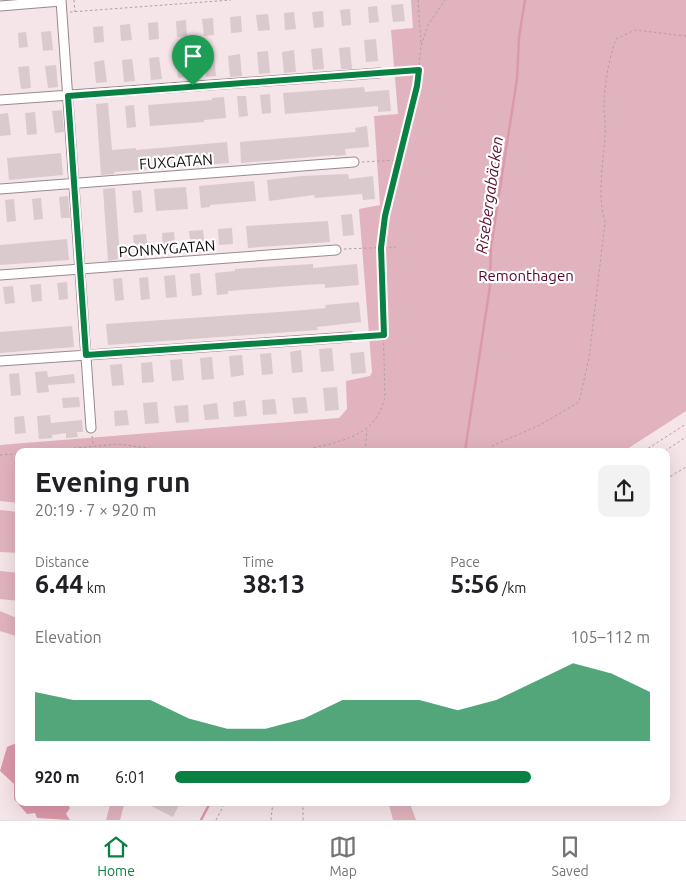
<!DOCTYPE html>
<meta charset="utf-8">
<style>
body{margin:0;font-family:Ubuntu,sans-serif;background:#f2f2f2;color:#202124;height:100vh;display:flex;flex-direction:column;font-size:19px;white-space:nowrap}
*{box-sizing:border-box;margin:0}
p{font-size:16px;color:#757577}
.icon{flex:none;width:28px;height:28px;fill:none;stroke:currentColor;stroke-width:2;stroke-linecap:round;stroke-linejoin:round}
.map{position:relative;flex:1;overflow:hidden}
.panel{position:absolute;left:15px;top:448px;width:655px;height:358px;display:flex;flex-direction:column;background:#fff;border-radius:10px;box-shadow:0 5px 20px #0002}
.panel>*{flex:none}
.pin{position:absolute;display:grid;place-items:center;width:42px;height:42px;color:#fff;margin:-51px -21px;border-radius:50% 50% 50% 0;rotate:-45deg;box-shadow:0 0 5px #0007}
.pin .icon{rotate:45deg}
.round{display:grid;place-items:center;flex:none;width:52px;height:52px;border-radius:10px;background:#f2f2f2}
.summary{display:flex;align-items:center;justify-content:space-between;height:85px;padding:0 20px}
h1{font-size:28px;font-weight:700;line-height:38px}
.stats{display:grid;grid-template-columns:repeat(3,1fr);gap:8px;height:85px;padding:5px 20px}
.stats div{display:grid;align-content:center}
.stats b{font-size:25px;font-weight:700}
.stats small{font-size:14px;font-weight:400}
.stats p{font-size:14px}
.chart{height:140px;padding:10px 20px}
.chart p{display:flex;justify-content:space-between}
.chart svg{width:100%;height:90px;margin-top:5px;fill:#0b8043;opacity:.7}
ul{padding:0 20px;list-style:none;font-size:16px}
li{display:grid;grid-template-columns:80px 60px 1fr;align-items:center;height:38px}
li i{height:12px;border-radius:6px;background:#0b8043}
.tabs{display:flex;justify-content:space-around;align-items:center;height:70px;border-top:1px solid #e0e0e0;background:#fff;font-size:14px;color:#757577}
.tabs a{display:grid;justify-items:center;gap:2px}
.tabs .selected{color:#0b8043}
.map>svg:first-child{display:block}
.green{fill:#e1b3be}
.water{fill:#db99aa}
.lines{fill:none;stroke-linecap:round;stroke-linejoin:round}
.stream{stroke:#db99aa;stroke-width:2.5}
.building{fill:#dac9cd}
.minor-casing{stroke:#9a8a8e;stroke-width:11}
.path{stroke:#aea0a4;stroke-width:1;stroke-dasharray:2.5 2.5;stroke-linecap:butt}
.minor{stroke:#fff;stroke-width:9}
.route-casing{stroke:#fff;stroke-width:10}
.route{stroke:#0b8043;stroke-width:6}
.labels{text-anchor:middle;stroke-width:4.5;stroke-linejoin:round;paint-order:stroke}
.street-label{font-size:15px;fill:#100b0c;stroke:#fff}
.park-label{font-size:15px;fill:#550528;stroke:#fff}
.water-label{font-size:16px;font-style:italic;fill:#5c0e2d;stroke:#fff}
</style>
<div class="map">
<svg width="686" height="820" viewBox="0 0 686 820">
<rect width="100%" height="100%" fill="#f5e4e8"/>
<!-- green -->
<path class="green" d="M 411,0 L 686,0 L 686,411 L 624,451 L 19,451 L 19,503 L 0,501 L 0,445 L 339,418 L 347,409 L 346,381 L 370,376 L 372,372 L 359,209 L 380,205 L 374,116 L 398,114 L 391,30 L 413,28 Z
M 0,510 L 19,512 L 19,553 L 0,552 Z
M 0,571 L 19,573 L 19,601 L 0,599 Z
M 0,611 L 19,619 L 19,637 L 0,631 Z
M 111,801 L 125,801 L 120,820 L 106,820 Z
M 388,801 L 409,801 L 416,820 L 393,820 Z"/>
<!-- water -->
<path class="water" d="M 19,742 L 19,801 L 66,801 L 70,808 L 66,814 L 70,820 L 37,818 L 35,813 L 27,814 L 14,799 L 14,784 L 0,771 L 7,747 Z"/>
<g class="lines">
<!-- stream -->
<path class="stream" d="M 465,451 L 490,286 L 491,246 L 517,79 L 519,37 L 525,0
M 201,820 L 211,801"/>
</g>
<!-- building -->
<path class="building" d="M 403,4 L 405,21 L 393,22 L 391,5 Z
M 377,6 L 379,22 L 369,23 L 368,7 Z
M 350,9 L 351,25 L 342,26 L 340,10 Z
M 323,11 L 324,27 L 314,28 L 312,12 Z
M 294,12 L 296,29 L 285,30 L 284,13 Z
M 268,14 L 270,30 L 258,31 L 256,15 Z
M 241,16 L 242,32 L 231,33 L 230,17 Z
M 213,18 L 214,35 L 204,36 L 202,19 Z
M 186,20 L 187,36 L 177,37 L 176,21 Z
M 158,22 L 159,39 L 149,40 L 148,23 Z
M 130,24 L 132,40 L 121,41 L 120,25 Z
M 103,26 L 104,42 L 94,43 L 93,27 Z
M 51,31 L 53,50 L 43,51 L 41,32 Z
M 26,32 L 28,47 L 19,48 L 18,33 Z
M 376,39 L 378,61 L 366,62 L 364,40 Z
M 350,47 L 352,69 L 341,69 L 339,48 Z
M 322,48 L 324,69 L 313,70 L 311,49 Z
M 294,50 L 296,72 L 284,73 L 282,52 Z
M 268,51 L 270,73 L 259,74 L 257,52 Z
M 214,54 L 216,76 L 206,77 L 203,55 Z
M 240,54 L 242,76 L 230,77 L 228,56 Z
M 186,55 L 188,77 L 178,78 L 175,56 Z
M 159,57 L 162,79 L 151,80 L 149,58 Z
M 132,59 L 135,81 L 124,82 L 122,60 Z
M 104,60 L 107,82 L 96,83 L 94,62 Z
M 56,65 L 58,87 L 48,88 L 45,66 Z
M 29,66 L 31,88 L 21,89 L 18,67 Z
M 364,87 L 365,92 L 389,90 L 391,111 L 378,112 L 378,106 L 285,114 L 283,93 Z
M 270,94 L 271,113 L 262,114 L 260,95 Z
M 237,96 L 246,96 L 248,116 L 239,117 Z
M 224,97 L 226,118 L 204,120 L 204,122 L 150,126 L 148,105 L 212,100 L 212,98 Z
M 108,103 L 112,150 L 136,148 L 136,150 L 227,142 L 229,163 L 114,172 L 114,174 L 101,175 L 96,104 Z
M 134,105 L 136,127 L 127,128 L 125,106 Z
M 62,110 L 64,132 L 55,133 L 52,111 Z
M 35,112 L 37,134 L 27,135 L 25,113 Z
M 8,113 L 11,135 L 0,136 L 0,114 Z
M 367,126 L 369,147 L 345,149 L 346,155 L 335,156 L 335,155 L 241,163 L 240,142 L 356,132 L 355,128 Z
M 61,153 L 63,175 L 9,180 L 7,158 Z
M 348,174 L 349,179 L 373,176 L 375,199 L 363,200 L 362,194 L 315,198 L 314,195 L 269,201 L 267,180 L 301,176 Z
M 254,181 L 256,201 L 210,205 L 210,207 L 201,208 L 199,186 Z
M 186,187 L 188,209 L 156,211 L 154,189 Z
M 115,188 L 120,259 L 108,261 L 103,189 Z
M 141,190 L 143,212 L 134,213 L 132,191 Z
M 68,196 L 70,218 L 61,218 L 59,197 Z
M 41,198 L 43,219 L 34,220 L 32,199 Z
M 14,199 L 16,221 L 7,222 L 5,200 Z
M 352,214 L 354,235 L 343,236 L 341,215 Z
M 328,221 L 330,242 L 248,248 L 246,226 Z
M 232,228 L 233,244 L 219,245 L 218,229 Z
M 203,230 L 205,246 L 191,247 L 189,231 Z
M 174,232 L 175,247 L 163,249 L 162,233 Z
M 146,234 L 148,251 L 135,252 L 133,235 Z
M 67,239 L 69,260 L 0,265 L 0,245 Z
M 313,264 L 313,268 L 357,264 L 359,285 L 325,288 L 325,284 L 303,285 L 228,291 L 228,294 L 217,295 L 215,273 L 235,271 L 235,269 Z
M 200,273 L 202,295 L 192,296 L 190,274 Z
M 175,275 L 177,297 L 166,298 L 164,276 Z
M 148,277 L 150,299 L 141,300 L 139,278 Z
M 122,278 L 124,300 L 115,301 L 113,279 Z
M 67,282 L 68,299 L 59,300 L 57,283 Z
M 41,284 L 42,301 L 32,302 L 30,285 Z
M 13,286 L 15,303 L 5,304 L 3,287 Z
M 359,302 L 361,322 L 317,327 L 318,330 L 108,345 L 106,324 L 293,311 L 326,308 L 325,305 Z
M 72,326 L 74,347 L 0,353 L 0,332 Z
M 332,348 L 334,371 L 321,372 L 319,349 Z
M 301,350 L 303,372 L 292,373 L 290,352 Z
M 364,352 L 366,373 L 352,374 L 350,353 Z
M 271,353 L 273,374 L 262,375 L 260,354 Z
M 242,355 L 244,375 L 231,377 L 229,356 Z
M 212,357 L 214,379 L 202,380 L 200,358 Z
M 182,359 L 184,380 L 172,381 L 170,360 Z
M 152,362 L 154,382 L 142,383 L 141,363 Z
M 122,364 L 124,385 L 112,386 L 110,365 Z
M 47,371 L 48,377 L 74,374 L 75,383 L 48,385 L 49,392 L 37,393 L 35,372 Z
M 19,373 L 21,395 L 11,396 L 9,374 Z
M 337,387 L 339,410 L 325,411 L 323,388 Z
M 79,397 L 80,407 L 63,408 L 62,398 Z
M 306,397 L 308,413 L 294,414 L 292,398 Z
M 275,399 L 277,414 L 263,415 L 262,400 Z
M 245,400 L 247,416 L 234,417 L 233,402 Z
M 157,402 L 159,423 L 145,424 L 143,403 Z
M 217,403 L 219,419 L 205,420 L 203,405 Z
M 188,405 L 189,422 L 176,423 L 174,406 Z
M 127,410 L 129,425 L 115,426 L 114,411 Z
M 50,415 L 51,423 L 82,420 L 83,432 L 77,432 L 78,437 L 66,438 L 66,433 L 52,435 L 52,438 L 39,439 L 37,416 Z
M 24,416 L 26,433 L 15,434 L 14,417 Z
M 141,801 L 181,801 L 173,817 Z"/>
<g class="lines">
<!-- minor casing -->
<g class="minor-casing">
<path id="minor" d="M 61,0 L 91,428
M 0,6 L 61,1
M 0,100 L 379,73
M 0,189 L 354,162
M 0,275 L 336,250
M 0,361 L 351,337"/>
</g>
<!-- path -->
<path class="path" d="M 74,0 L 75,12
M 418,0 L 421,45
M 70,12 L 231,0
M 387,72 L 418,70
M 362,162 L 398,160
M 344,249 L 396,247
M 360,336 L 384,335
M 92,436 L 93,445
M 44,451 L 119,444 L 168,451
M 299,451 C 336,442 377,439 385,396 L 381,247 L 385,216 L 417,86 L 421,46 L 428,25 L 445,0
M 365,451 L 367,430
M 490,451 L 492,446 L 540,425 L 579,402 L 589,358 L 605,222 C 597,194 603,165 605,137 C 606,126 604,114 604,103 C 605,82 609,58 616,39 L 635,30 L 686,36
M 644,451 L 686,424
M 665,451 L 686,437
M 0,455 L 19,454
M 666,479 L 686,467
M 216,820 L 226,801
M 271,820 L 273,801
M 303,820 L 303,801"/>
<!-- minor -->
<use href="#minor" class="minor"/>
</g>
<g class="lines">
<!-- route casing -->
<g class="route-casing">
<path id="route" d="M 419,70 L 417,86 L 385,216 L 381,248 L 384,335 L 86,355 L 68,96 Z"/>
</g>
<!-- route -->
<use href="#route" class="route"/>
</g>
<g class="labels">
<!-- street labels -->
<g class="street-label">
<text transform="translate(176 162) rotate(-4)" y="5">FUXGATAN</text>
<text transform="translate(167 249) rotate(-4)" y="5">PONNYGATAN</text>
</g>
<!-- park labels -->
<g class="park-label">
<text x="526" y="281">Remonthagen</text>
</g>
<!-- water labels -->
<g class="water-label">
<text transform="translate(489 195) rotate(-82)" y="6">Risebergabäcken</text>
</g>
</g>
</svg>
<div class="pin" style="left:193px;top:86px;background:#1e9e55"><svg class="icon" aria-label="arrive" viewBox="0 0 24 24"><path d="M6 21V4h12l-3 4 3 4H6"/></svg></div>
<section class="panel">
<div class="summary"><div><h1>Evening run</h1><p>20:19 · 7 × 920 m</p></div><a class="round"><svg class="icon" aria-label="share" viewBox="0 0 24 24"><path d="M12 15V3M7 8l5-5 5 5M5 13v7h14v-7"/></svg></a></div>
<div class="stats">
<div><p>Distance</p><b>6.44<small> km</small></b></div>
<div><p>Time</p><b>38:13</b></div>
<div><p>Pace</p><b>5:56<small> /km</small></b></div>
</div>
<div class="chart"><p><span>Elevation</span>105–112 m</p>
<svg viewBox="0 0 160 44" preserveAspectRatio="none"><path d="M0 44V20L10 24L20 24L30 24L40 33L50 38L60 38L70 33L80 24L90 24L100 24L110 29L120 24L130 15L140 6L150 11L160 20V44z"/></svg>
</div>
<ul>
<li><b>920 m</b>6:01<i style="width:75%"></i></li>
</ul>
</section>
</div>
<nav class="tabs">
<a class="selected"><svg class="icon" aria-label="home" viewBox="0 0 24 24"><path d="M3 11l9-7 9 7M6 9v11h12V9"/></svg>Home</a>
<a><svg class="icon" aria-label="map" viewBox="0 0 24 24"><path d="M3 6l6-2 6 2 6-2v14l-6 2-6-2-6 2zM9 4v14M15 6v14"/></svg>Map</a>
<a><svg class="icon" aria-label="saved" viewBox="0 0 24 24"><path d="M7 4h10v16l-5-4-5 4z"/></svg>Saved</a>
</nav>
